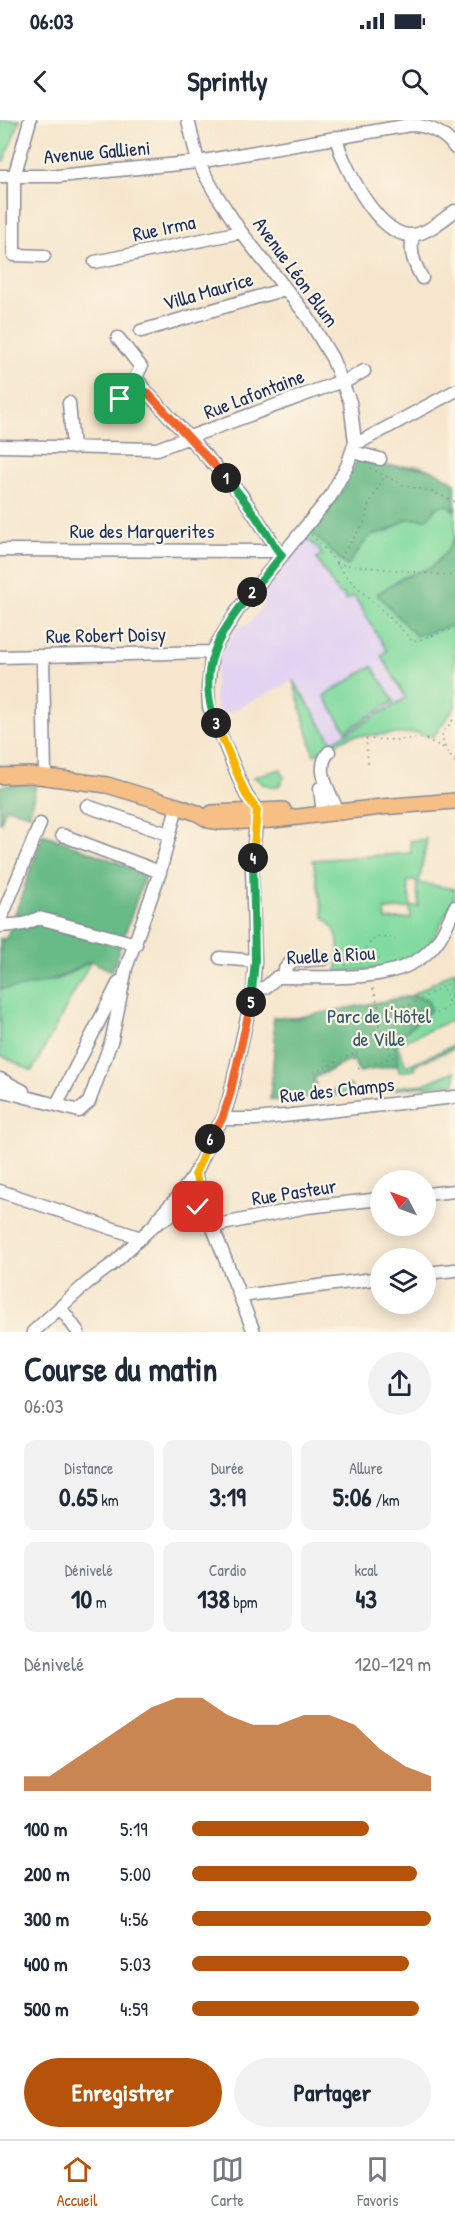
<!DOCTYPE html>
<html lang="fr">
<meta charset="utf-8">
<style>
body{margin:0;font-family:"Patrick Hand",sans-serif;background:#f2f2f3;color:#1f2937;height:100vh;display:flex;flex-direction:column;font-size:22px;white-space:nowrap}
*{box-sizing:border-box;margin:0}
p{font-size:20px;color:#747a83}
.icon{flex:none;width:33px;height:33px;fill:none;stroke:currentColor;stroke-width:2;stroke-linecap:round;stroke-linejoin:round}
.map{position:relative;height:1212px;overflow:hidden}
.panel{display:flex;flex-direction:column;background:#fff;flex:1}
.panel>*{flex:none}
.needle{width:39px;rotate:311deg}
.fabs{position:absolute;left:370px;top:1050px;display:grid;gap:12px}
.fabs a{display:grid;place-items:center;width:66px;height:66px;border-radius:50%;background:#fff;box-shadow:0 3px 15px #0003;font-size:30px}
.pin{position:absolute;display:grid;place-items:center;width:51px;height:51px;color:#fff;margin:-26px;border-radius:12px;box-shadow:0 3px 9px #0006}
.km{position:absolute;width:30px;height:30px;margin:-15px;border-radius:50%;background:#222;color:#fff;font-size:16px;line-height:30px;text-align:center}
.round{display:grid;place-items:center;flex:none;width:63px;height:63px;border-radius:32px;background:#f2f2f3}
.headline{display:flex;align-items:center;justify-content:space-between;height:102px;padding:0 24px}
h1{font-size:33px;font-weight:700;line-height:45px}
.figures{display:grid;grid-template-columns:repeat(3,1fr);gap:9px;height:102px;padding:6px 24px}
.figures div{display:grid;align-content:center;border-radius:12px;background:#f2f2f3;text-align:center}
.figures b{font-size:26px;font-weight:700}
.figures small{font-size:16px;font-weight:400}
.figures p{font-size:16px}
.chart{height:168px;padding:12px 24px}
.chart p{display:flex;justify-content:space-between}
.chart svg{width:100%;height:108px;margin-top:6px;fill:#b45309;opacity:.7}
.button{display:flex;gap:12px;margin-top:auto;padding:12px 24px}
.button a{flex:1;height:69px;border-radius:36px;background:#b45309;color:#fff;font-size:24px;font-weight:700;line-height:69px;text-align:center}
.button a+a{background:#f2f2f3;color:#1f2937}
ul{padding:0 24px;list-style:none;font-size:20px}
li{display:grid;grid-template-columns:96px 72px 1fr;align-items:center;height:45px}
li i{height:15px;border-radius:8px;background:#b45309}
.status{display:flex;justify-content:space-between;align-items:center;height:42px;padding:0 30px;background:#fff;direction:ltr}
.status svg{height:16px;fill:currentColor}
header{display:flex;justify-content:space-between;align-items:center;height:78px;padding:0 24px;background:#fff;font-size:27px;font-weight:700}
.tab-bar{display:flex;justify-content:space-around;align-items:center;height:84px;border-top:2px solid #e0e1e3;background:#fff;font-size:16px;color:#747a83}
.tab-bar a{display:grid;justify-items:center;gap:3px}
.tab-bar .current{color:#b45309}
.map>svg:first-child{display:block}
.built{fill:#e3d3f2}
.green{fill:#81da9f;stroke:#4e847e;stroke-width:1.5;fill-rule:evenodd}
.forest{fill:#68ba86;stroke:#427472;stroke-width:1.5}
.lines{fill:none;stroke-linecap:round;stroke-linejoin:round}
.minor-casing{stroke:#888a96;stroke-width:15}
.major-casing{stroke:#888a96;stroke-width:18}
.path{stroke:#888a96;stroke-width:1.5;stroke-dasharray:1.5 4.5;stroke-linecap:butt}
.minor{stroke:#fff;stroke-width:12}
.major{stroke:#f5bf86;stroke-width:15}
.split-1-casing{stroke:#fff;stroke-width:12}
.split-2-casing{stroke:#fff;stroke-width:12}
.split-3-casing{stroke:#fff;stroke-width:12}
.split-4-casing{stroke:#fff;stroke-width:12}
.split-5-casing{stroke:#fff;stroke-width:12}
.split-6-casing{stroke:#fff;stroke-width:12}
.split-7-casing{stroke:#fff;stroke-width:12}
.split-1{stroke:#f0652b;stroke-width:8}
.split-2{stroke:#22a559;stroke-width:8}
.split-3{stroke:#22a559;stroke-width:8}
.split-4{stroke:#f5b400;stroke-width:8}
.split-5{stroke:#22a559;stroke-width:8}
.split-6{stroke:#f0652b;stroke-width:8}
.split-7{stroke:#f5b400;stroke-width:8}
.labels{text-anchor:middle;stroke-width:4.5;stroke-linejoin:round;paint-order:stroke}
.street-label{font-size:20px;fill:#1b2f5e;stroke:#fcf5e5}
.park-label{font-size:20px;fill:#345a6e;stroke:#fcf5e5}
</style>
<div class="status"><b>06:03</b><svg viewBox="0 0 49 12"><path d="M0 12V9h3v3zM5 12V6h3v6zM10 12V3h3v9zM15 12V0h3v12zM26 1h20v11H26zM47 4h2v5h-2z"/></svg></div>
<header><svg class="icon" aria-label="back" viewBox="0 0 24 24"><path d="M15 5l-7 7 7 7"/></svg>Sprintly<svg class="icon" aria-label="search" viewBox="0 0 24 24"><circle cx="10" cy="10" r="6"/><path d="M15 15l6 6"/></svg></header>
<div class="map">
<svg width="455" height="1212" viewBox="0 0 455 1212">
<rect width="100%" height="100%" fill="#fcf5e5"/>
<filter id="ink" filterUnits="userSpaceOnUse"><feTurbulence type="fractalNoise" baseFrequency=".0167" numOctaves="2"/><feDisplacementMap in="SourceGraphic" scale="12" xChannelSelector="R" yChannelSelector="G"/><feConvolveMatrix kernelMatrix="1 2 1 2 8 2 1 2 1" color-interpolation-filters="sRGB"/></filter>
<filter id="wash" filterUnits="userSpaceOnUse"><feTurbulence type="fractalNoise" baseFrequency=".008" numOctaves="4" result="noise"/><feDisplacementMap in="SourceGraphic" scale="24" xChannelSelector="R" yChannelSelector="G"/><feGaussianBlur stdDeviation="1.35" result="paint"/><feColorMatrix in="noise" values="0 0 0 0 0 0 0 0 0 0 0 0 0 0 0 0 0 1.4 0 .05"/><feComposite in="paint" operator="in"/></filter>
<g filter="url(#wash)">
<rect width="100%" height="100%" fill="#f6e6cd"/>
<!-- built -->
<path class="built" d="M 306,417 L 317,424 L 346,462 L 403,558 L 433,617 L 418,613 L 351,616 L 314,635 L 292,561 L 222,596 L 215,581 L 215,556 L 220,533 L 236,509 L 251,502 L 264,484 L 265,473 L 270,463 Z"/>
<!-- green -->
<path class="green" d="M 0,0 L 20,0 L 4,41 L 0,41 Z
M 358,339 L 384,346 L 421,346 L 455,363 L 455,587 L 433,617 L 418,613 L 351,616 L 314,635 L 293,560 L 332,622 L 406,578 L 381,535 L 387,531 L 354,476 L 345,481 L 344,475 L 338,473 L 316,438 L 322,435 L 316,426 L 305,418 L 341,373 Z
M 372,546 L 394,581 L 346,611 L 324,576 Z
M 281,649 L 284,657 L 280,665 L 275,667 L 263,664 L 254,657 Z
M 427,719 L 419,763 L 455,769 C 455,780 448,790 443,800 C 437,812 430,826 419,834 C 398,850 363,851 337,851 C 338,829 343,813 324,798 L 313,740 L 411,733 L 410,721 ZM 416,760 L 419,786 L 411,787 L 407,762 ZM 410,788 L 411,798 L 386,800 L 385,790 Z
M 91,841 L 32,951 L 0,935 L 0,868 L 59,859 Z
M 455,850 L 455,899 L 397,924 L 406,946 L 455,925 L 455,928 L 414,945 L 415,950 L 399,952 L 398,945 L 359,952 L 353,939 L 314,958 L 316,964 L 315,966 L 317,976 L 350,965 L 354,972 L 424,964 L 455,951 L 455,963 L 280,981 L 270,979 L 275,922 L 273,897 L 296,898 L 411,876 Z"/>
<!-- forest -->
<path class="forest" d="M 358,339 C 367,342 377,346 386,346 C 417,348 428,344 455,363 L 455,391 L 447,385 L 437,387 L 427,399 L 407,399 L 386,412 L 374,414 L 367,419 L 347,446 L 311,412 L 341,373 Z
M 455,417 L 455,505 L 416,516 L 377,474 L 402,458 L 432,447 L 447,431 Z
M 22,664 L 36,666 L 30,694 L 6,688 L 0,704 L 0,666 Z
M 43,714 L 146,753 L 112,851 L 91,841 C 59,859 38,868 0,869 L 0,818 L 4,820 L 8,814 Z
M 411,876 L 427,879 L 431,889 L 395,922 L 398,945 L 359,952 L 353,939 L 314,957 L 316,964 L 315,966 L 316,978 L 280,981 L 270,979 L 275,922 L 273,897 L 296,898 Z"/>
</g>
<g filter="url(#ink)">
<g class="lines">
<!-- minor casing -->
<g class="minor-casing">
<path id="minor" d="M 30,0 L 14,57 L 14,135 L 44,136
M 336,17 C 342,44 377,114 409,115 C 425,116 443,99 455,91
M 0,56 L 58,56 L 198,42 L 410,5 C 428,5 445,13 455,28
M 413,115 C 409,132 414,143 422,158
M 95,142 L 241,112
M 141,211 L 285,169
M 118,218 L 141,247 L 136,257 L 144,269 L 240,373 L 272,421 L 276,431
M 343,263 L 364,251
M 120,279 L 147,272
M 69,283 L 73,328
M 355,322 L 362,321 L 455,271
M 0,326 L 157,329 L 342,261
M 353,332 L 380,339
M 0,430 L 276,431 L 282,435
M 43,536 L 45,656
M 0,537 L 212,532
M 329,632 C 315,647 328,669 335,685
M 320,668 L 322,686
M 87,686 L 168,714
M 62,715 L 160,752
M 0,801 L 40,704
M 0,806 L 24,804 L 39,798 L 136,824
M 220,838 L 255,841
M 284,857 L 285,849 L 292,841 L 324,839
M 253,871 L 266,867 L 277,857 C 321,856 396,865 429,831 C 442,819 448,802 455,787
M 0,959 L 23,971
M 0,970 L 79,991 L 89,982 L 112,919 L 126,848 L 160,752 L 177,686
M 57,984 L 119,862
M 223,999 L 256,999 L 455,977
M 195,1054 L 202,1074 L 205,1096 L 213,1108 L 254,1212
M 0,1071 L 141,1118
M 426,1074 L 455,1071
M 154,1105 L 159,1097 L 178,1077 L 195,1054 L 216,1009 L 223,999 L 230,975 L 253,871 L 255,841 L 252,747 L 257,690 L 246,675 L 209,587 L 208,567 L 212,532 L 239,488 L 330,377 L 347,346 L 355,322 L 350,282 L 332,238 L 307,196 L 241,112 L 214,71 L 198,42 L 188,0
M 213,1108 L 223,1104 L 307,1087 L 381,1079
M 426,1153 L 455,1150
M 241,1176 L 381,1158
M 60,1187 L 78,1212
M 33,1212 L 87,1163 L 114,1143 L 154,1105 L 171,1095 L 184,1092 L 205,1096"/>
</g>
<!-- major casing -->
<g class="major-casing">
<path id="major" d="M 0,656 L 31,655 L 107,665 L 177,686 L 197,693 L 209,700 L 221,702 L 273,700 L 381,687 L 455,681
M 212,693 L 283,690"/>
</g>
<!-- path -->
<path class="path" d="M 370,348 L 403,365 L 433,372 L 455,382
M 311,415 C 328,430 338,448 354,464 C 373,483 396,501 413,522 L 455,508
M 337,443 L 365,401 L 367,388 L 384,357
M 336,444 L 455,456
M 453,600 L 442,614 C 443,627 447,632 455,642
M 368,643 L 366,619 L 397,620 L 418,618 L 425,619 L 444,628
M 357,837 L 376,816 L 392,817 L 395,820
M 345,846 C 356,836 370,834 384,841
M 398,887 L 418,898 L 439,893 L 447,888 L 448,880 L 442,867
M 380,891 L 410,885 L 455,859
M 379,905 L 392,936
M 326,939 L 331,950
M 354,939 C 370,905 391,913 372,867
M 358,949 L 401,934
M 315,980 L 314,972 L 318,965 L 313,953 L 353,934 L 354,937"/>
<!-- minor -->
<use href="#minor" class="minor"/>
<!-- major -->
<use href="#major" class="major"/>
</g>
</g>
<g class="lines" filter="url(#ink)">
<!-- split-1 casing -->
<g class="split-1-casing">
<path id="split-1" d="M 120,279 L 147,272 L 226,358"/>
</g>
<!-- split-2 casing -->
<g class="split-2-casing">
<path id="split-2" d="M 226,358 C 241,375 254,393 266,412 C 272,420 275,429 282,435 L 252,472"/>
</g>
<!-- split-3 casing -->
<g class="split-3-casing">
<path id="split-3" d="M 216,603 C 195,550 219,512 252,472"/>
</g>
<!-- split-4 casing -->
<g class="split-4-casing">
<path id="split-4" d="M 216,603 L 246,675 L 257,690 L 253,738"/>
</g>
<!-- split-5 casing -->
<g class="split-5-casing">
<path id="split-5" d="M 251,882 L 255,841 L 253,738"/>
</g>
<!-- split-6 casing -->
<g class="split-6-casing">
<path id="split-6" d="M 210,1019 L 222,999 L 230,975 L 251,882"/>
</g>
<!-- split-7 casing -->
<g class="split-7-casing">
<path id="split-7" d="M 198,1087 C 206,1076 199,1066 195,1054 L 210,1019"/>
</g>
<!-- split-1 -->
<use href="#split-1" class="split-1"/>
<!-- split-2 -->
<use href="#split-2" class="split-2"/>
<!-- split-3 -->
<use href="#split-3" class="split-3"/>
<!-- split-4 -->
<use href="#split-4" class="split-4"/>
<!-- split-5 -->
<use href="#split-5" class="split-5"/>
<!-- split-6 -->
<use href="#split-6" class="split-6"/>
<!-- split-7 -->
<use href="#split-7" class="split-7"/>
</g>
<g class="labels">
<!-- street labels -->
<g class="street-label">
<text transform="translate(97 32) rotate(-5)" y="7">Avenue Gallieni</text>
<text transform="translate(164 108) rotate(-12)" y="7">Rue Irma</text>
<text transform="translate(296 152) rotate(54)" y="7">Avenue Léon Blum</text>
<text transform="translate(208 171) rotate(-16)" y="7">Villa Maurice</text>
<text transform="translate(254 274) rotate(-21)" y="7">Rue Lafontaine</text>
<text x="142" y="418">Rue des Marguerites</text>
<text transform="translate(106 515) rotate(-1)" y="7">Rue Robert Doisy</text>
<text transform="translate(331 835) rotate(-3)" y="7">Ruelle à Riou</text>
<text transform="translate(337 970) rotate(-6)" y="7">Rue des Champs</text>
<text transform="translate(294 1072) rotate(-9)" y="7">Rue Pasteur</text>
</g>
<!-- park labels -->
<g class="park-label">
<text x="379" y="903">Parc de l'Hôtel<tspan x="379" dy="23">de Ville</tspan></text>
</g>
</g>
</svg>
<div class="fabs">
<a><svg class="needle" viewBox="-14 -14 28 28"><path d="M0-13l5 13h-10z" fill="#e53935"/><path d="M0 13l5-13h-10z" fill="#747a83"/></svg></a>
<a><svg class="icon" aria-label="layers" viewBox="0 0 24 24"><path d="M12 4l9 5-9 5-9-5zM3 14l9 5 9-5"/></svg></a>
</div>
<div class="pin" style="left:120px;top:279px;background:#1e9e55"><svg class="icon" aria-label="arrive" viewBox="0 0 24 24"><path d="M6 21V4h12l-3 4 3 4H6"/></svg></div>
<div class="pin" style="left:198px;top:1087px;background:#d93025"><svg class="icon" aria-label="check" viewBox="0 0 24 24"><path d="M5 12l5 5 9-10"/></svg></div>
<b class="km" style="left:226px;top:358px">1</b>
<b class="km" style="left:252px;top:472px">2</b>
<b class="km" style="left:216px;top:603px">3</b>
<b class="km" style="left:253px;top:738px">4</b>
<b class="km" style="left:251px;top:882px">5</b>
<b class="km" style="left:210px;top:1019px">6</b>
</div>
<section class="panel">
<div class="headline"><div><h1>Course du matin</h1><p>06:03</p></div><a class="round"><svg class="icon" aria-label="share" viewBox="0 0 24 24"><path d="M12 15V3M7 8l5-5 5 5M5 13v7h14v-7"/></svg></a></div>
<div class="figures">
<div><p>Distance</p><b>0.65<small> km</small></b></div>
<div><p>Durée</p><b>3:19</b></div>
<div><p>Allure</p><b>5:06<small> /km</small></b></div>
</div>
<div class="figures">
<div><p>Dénivelé</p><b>10<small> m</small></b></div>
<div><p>Cardio</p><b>138<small> bpm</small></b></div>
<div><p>kcal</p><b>43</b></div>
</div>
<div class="chart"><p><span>Dénivelé</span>120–129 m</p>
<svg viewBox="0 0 160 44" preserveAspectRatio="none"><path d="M0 44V38L10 38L20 31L30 24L40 17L50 10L60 6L70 6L80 13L90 17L100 17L110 13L120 13L130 17L140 27L150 34L160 38V44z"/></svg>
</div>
<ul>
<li><b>100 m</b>5:19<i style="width:74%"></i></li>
<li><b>200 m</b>5:00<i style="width:94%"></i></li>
<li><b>300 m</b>4:56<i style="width:100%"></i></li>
<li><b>400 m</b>5:03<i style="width:91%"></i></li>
<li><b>500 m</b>4:59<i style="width:95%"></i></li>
</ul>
<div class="button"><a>Enregistrer</a><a>Partager</a></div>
</section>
<nav class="tab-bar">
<a class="current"><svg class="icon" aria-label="home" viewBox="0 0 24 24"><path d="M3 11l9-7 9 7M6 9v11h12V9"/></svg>Accueil</a>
<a><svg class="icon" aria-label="map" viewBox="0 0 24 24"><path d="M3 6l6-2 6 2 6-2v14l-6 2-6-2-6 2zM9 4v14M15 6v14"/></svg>Carte</a>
<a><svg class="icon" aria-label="saved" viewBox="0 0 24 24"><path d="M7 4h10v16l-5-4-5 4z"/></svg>Favoris</a>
</nav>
